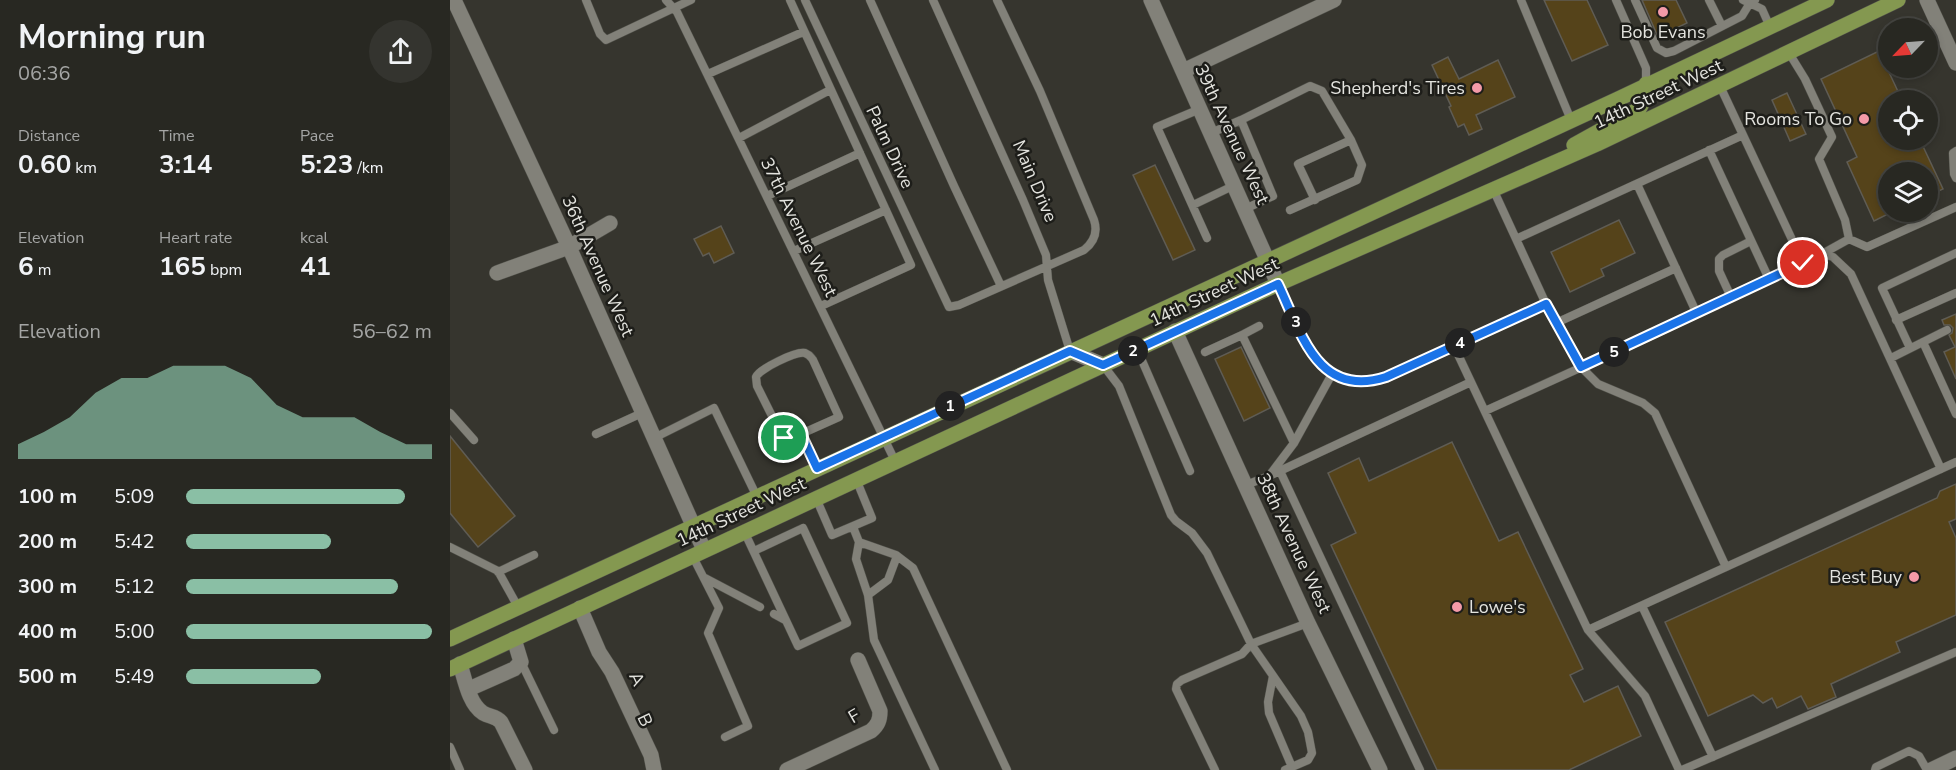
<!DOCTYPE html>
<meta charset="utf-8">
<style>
body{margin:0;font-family:"Nunito Sans",sans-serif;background:#34342f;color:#f1f3f6;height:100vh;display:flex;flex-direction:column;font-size:22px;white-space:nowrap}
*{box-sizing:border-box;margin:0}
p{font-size:20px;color:#a5a6a5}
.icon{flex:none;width:33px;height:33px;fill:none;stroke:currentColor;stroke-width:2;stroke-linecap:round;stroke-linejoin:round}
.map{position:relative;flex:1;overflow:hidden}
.panel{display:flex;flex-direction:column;background:#282822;width:450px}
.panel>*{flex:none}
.needle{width:39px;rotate:245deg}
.buttons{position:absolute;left:1428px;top:18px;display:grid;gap:12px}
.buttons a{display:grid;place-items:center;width:60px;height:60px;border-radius:50%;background:#282822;box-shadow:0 3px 9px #0003,0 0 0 2px #444440;font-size:30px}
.pin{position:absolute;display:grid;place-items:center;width:51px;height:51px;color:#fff;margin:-26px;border:3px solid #fff;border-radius:50%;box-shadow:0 2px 6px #0007}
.km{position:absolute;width:30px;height:30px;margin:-15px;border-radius:50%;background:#222;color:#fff;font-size:16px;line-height:30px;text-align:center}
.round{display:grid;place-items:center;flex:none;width:63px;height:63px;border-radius:32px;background:#34342f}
.summary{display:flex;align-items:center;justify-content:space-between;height:102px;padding:0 18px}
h1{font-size:33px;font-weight:700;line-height:45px}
.figures{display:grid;grid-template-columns:repeat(3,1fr);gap:9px;height:102px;padding:6px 18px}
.figures div{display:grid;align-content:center}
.figures b{font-size:26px;font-weight:700}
.figures small{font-size:16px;font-weight:400}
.figures p{font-size:16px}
.chart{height:168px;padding:12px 18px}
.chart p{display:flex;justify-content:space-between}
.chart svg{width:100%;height:108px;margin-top:6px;fill:#8abfa5;opacity:.7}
ul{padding:0 18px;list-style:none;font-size:20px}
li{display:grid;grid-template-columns:96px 72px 1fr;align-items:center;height:45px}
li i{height:15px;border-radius:8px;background:#8abfa5}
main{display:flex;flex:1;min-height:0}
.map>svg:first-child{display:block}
.building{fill:#55431a;stroke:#5f5c54;stroke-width:1.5}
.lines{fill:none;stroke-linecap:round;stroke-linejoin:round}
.lane-casing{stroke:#51514a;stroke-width:9}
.street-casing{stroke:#51514a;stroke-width:16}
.secondary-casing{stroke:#51514a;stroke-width:16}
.primary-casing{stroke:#51514a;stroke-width:16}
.lane{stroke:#828179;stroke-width:8}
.street{stroke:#828179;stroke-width:15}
.secondary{stroke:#828179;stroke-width:15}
.primary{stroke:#849850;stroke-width:15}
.route-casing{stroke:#fff;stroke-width:12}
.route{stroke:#1a73e8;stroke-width:8}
.poi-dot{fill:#f39aa8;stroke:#1d1d19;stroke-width:2}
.labels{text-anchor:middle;stroke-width:5;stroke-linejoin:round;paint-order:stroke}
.poi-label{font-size:18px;fill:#e4e4df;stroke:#1d1d19;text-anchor:end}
.street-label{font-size:18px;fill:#e4e4df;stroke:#1d1d19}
</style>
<main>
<section class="panel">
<div class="summary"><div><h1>Morning run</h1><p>06:36</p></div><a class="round"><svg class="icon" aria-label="share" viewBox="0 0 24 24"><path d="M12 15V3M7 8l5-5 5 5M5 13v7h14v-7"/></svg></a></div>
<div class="figures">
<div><p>Distance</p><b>0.60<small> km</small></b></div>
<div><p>Time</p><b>3:14</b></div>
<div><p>Pace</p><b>5:23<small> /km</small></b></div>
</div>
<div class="figures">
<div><p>Elevation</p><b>6<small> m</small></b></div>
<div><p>Heart rate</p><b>165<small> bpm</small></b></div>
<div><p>kcal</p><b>41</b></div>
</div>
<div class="chart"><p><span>Elevation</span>56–62 m</p>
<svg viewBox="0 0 160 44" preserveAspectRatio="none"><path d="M0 44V38L10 33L20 27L30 17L40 11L50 11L60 6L70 6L80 6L90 11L100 22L110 27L120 27L130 27L140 33L150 38L160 38V44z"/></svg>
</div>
<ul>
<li><b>100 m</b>5:09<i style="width:89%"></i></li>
<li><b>200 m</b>5:42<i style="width:59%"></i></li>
<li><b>300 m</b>5:12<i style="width:86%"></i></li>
<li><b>400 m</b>5:00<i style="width:100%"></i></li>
<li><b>500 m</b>5:49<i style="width:55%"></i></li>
</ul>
</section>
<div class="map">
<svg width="1506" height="770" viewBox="0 0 1506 770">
<rect width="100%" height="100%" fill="#36352e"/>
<!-- building -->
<path class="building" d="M 1094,0 L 1137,0 L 1158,45 L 1122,61 Z
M 1192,0 L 1226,0 L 1237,23 L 1208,37 Z
M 1429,51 L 1452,100 L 1438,100 L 1438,140 L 1470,140 L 1493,189 L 1478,196 L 1478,172 L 1438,172 L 1438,214 L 1424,221 L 1397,162 L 1407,157 L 1371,79 Z
M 998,57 L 1009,79 L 1048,60 L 1065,97 L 1026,115 L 1032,129 L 1019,135 L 1014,124 L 1008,127 L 999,107 L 1001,106 L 982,65 Z
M 1337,93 L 1356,134 L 1340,141 L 1322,100 Z
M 705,165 L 745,250 L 723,260 L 683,175 Z
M 1169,220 L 1185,253 L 1151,269 L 1154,276 L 1120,292 L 1101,252 Z
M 271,226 L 284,253 L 264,263 L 259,253 L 253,256 L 244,239 Z
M 1506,314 L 1506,379 L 1494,352 L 1505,347 L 1499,335 L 1502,333 L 1503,328 L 1500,325 L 1494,325 L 1492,320 Z
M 791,347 L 820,408 L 794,421 L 765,359 Z
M 0,436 L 65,516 L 28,547 L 0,513 Z
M 1002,442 L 1049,541 L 1068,532 L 1133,669 L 1120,675 L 1134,702 L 1168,686 L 1191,736 L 1119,770 L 987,770 L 881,545 L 906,533 L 878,473 L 909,458 L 919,481 Z
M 1506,484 L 1506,519 L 1499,522 L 1506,538 L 1506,615 L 1446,642 L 1450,652 L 1381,684 L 1386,697 L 1358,709 L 1351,696 L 1327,708 L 1322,698 L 1313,703 L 1303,695 L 1258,716 L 1215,622 L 1487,498 L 1490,491 Z"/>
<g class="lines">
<!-- lane casing -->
<g class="lane-casing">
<path id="lane" d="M 136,0 L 150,34 L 156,40 L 241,0
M 216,0 L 227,12 L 445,461
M 340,0 L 461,265 L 371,306
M 355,0 L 499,307 L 509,305 L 634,250 C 644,242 648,232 644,220 L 590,91 L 547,0
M 420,0 L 504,186 L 551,286
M 483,0 L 573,200 L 596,255 L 598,280 L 620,351
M 1071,0 L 1121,120
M 1166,0 L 1196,68 L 1196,84
M 1185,0 L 1207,48 L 1216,53 L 1224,51 L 1292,16 L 1300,3 L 1305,0
M 1259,0 L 1272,26
M 1293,0 L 1312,9 L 1320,27
M 1339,53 L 1355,79 L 1382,137 L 1369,159 L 1395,220 L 1399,239
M 258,74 L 353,32
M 1270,86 L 1353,263
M 750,109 L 707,127 L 757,238
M 791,120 L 860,86 L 872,91 L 901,140 L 912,165 L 907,180 L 840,210
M 761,133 L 791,120 L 823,196 L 795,209
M 289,138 L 380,90
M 1259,150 L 1319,279
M 1506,151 L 1503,153 L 1504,174 L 1506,178
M 1187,184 L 1247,314
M 1043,189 L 1096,304 L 1131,367 L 1148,384 L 1193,403 L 1205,413 L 1276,567
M 317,196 L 410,153
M 865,200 L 848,164 L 901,140
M 743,205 L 785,185
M 1066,239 L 1293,135
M 344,251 L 436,210
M 1372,254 L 1399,239 L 1417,247 L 1506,207
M 828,284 C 849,327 865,393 927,380 L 1004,346 L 1138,630 L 1506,462
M 1281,297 L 1269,271 L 1269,259 L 1273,255 L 1301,241
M 1446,320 L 1506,293
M 1106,323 L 1226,268
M 792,335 L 809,326
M 1473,342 L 1506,414
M 1004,346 L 1096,304
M 1460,348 L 1432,288 L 1506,253
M 687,349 L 740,471
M 755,352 L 792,335 L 844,443
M 1441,358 L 1497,330
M 653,365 L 669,386 L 721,515 L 726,521 L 742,533 L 757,553 L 801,644 L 851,716 L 858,732 L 862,753 L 858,760 L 835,770
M 1035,411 L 1209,332 L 1372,254 L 1383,257 L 1401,274 L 1491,469
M 0,413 L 24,440
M 146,434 L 192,413
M 351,434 L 338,439 L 331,434 L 307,386 L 306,377 C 309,369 346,351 355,353 C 360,355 360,356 363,360 L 389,417 L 351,434 L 367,468
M 204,438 L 264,408 L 307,497
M 830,471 L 970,770
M 819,476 L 1021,382
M 796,485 L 819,476 L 844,443 L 882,374
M 366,498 L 382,535 L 422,518 L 406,479
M 403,527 L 409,542 L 406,559 L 418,595 L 424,640 L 485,770
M 294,531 L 348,646 L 397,623 L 353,528 L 304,551
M 409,542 L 446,555 L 463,568 L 557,770
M 0,547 L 48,571 L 68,607
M 242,555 L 269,608 L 258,633 L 298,726 L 275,737
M 48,572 L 84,555
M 255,578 L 310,607
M 418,595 L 438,580 L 447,556
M 1192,606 L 1263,757
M 324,614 L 335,620
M 1138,630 L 1195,696 L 1229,770
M 71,662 L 104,730
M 823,676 L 818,702 L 819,713 L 842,767
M 0,747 L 10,770
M 765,770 L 726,689 L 727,684 L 732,680 L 792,654 L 801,644 L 858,623
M 1232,770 L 1506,652
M 1425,770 L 1426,767 L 1459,751 L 1469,756 L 1477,770"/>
</g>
<!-- street casing -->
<g class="street-casing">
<path id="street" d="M 4,0 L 119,247 L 254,550
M 701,0 L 828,284
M 733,71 L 884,0
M 47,273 L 119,247 L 160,223
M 725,331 L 858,623 L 930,770
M 620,351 L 653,365
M 130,608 L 149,652 L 162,672 L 201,755 L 204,770
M 10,664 C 15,680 19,704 33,713 C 40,717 46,716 51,722 L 75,770
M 19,689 L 64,669 L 71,662 L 64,639
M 337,770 L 421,731 C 428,725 430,720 430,711 L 408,660
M 1481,770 L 1506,758"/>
</g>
<!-- secondary casing -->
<g class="secondary-casing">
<path id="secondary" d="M 1477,0 L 1506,63"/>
</g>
<!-- primary casing -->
<g class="primary-casing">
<path id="primary" d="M 1124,145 L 1189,109 L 1194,100 L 1196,84
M 0,639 L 1168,99 L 1377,0
M 0,669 L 828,284 L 1147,144 L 1448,0"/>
</g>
<!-- lane -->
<use href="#lane" class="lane"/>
<!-- street -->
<use href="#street" class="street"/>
<!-- secondary -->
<use href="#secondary" class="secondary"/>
<!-- primary -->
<use href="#primary" class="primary"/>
</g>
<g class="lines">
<!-- route casing -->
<g class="route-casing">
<path id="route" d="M 334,438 L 338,439 L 351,434 L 367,468 L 620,351 L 653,365 L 828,284 C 851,332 867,399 936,377 L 1096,304 L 1131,367 L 1353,263"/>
</g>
<!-- route -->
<use href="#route" class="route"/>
</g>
<!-- markers -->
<g class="poi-dot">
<circle cx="1213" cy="12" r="6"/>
<circle cx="1027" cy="88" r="6"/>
<circle cx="1414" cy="119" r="6"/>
<circle cx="1464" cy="577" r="6"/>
<circle cx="1007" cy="607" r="6"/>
</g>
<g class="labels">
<!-- poi labels -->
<g class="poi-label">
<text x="1213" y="38" text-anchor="middle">Bob Evans</text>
<text x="1015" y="94">Shepherd's Tires</text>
<text x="1402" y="125">Rooms To Go</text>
<text x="1452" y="583">Best Buy</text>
<text x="1019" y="613" text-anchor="start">Lowe's</text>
</g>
<!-- street labels -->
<g class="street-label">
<text transform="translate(1208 94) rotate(-25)" y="6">14th Street West</text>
<text transform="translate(782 134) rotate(65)" y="6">39th Avenue West</text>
<text transform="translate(440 147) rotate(65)" y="6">Palm Drive</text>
<text transform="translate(585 181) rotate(67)" y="6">Main Drive</text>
<text transform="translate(349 227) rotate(64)" y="6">37th Avenue West</text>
<text transform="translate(148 266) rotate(66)" y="6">36th Avenue West</text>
<text transform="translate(764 292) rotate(-25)" y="6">14th Street West</text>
<text transform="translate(291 512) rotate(-25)" y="6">14th Street West</text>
<text transform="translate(844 543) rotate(65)" y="6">38th Avenue West</text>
<text transform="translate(187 679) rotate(65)" y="6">A</text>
<text transform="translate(404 716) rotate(-30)" y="6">F</text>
<text transform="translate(195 720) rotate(65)" y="6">B</text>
</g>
</g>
</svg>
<div class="buttons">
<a><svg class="needle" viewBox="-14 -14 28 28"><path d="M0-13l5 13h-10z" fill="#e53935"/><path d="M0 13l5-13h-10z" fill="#a5a6a5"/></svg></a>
<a><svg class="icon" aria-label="locate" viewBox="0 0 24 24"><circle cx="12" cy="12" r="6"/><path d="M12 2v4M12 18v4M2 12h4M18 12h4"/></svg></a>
<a><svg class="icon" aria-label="layers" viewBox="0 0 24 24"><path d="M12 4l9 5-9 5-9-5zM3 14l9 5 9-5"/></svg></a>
</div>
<div class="pin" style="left:334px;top:438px;background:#1e9e55"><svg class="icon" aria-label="arrive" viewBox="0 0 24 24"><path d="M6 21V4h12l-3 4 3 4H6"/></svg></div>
<div class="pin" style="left:1353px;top:263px;background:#d93025"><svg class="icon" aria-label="check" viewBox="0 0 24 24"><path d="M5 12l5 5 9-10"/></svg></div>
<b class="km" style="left:500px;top:406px">1</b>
<b class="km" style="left:683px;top:351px">2</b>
<b class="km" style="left:846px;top:322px">3</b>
<b class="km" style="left:1010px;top:343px">4</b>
<b class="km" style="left:1164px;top:352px">5</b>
</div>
</main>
